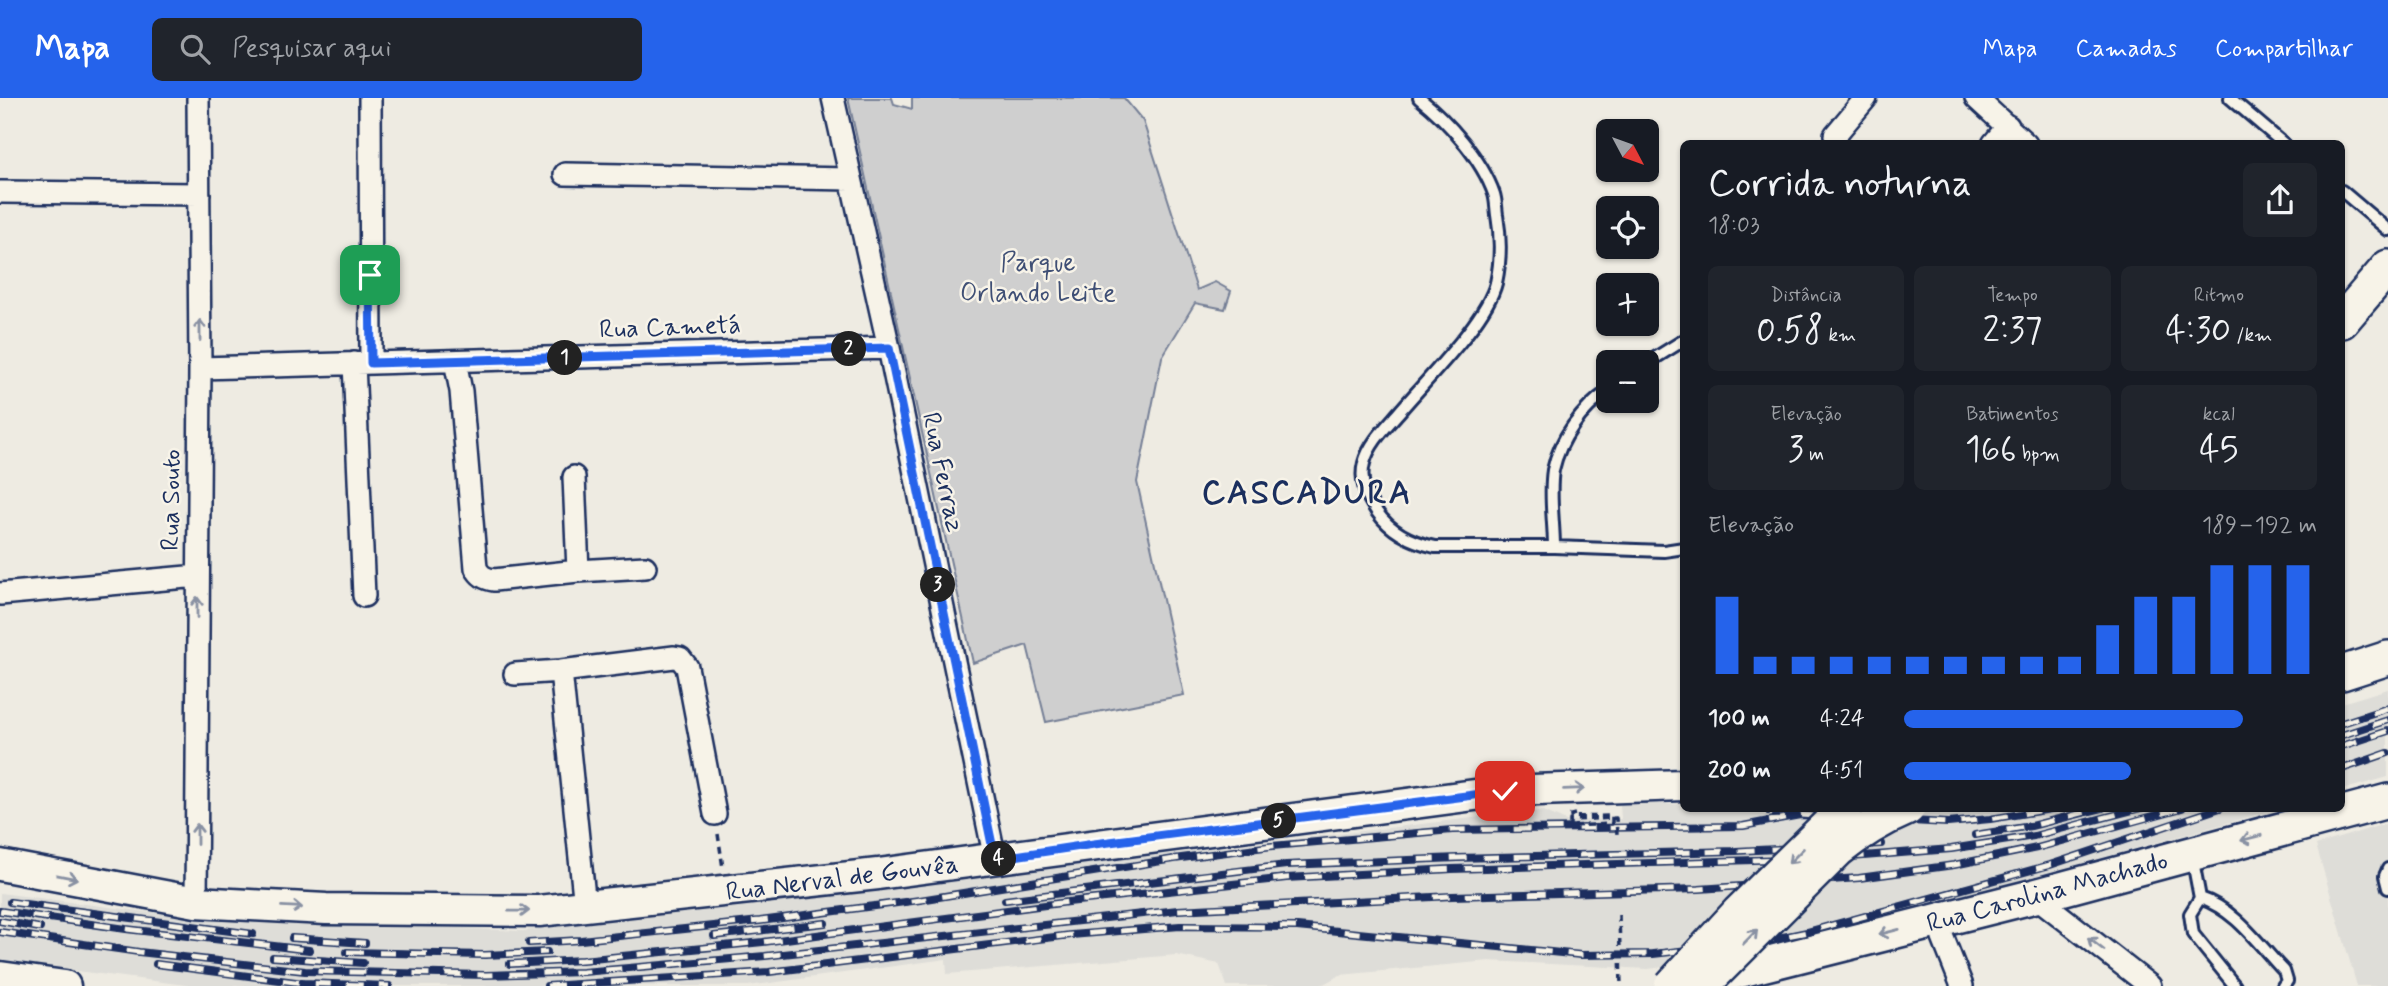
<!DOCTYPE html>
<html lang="pt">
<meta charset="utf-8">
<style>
body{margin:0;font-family:Mynerve,sans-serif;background:#20242c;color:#f1f3f6;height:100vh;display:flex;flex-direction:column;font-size:26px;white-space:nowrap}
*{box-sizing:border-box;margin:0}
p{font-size:23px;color:#9ea1a6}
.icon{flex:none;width:38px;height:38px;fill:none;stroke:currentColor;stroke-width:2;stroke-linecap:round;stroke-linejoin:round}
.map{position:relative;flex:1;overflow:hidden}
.sheet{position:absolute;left:1680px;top:42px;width:665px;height:672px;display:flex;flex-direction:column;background:#171b24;border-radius:10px;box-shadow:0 2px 5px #0004}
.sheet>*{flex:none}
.needle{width:46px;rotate:131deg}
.controls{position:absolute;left:1596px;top:21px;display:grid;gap:14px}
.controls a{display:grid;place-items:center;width:63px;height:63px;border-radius:10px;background:#171b24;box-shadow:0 2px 5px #0004;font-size:35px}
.pin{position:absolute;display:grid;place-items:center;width:60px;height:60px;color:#fff;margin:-30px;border-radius:14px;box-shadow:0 4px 10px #0006}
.km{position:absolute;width:35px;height:35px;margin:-18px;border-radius:50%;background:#222;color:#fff;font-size:19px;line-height:35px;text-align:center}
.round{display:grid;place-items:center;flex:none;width:74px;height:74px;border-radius:10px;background:#20242c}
.summary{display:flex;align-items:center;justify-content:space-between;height:119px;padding:0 28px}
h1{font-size:38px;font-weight:600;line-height:52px}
.metrics{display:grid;grid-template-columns:repeat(3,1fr);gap:10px;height:119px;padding:7px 28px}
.metrics div{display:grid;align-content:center;border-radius:10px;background:#20242c;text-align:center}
.metrics b{font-size:35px;font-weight:600}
.metrics small{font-size:19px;font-weight:400}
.metrics p{font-size:19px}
.chart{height:196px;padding:14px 28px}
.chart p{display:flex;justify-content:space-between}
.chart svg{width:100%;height:126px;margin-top:7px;stroke:#2563eb;stroke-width:6}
ul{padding:0 28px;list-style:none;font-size:23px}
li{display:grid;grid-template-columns:112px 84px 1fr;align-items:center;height:52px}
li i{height:18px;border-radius:9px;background:#2563eb}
header{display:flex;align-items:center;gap:42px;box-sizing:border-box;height:98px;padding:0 35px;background:#2563eb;color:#fff}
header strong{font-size:33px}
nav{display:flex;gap:38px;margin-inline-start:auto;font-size:24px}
.search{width:490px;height:63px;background:#20242c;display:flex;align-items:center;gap:18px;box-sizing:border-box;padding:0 24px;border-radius:10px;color:#9ea1a6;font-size:26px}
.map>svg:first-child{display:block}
.built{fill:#deddd8}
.green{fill:#cfcfcf;stroke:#757f96;stroke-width:2}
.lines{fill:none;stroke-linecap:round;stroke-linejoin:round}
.service-casing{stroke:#1b2f5e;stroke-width:16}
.minor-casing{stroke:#1b2f5e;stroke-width:26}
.secondary-casing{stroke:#1b2f5e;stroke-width:35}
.primary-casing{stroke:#1b2f5e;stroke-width:38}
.path{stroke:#1b2f5e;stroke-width:3.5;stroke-dasharray:7 5;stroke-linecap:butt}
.service{stroke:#f7f3e8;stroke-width:10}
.minor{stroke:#f7f3e8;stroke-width:21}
.secondary{stroke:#f7f3e8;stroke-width:30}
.primary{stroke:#f7f3e8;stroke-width:33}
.rail-casing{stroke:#1b2f5e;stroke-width:8}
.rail{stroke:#f7f3e8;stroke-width:5;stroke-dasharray:16;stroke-linecap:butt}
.primary-bridge-casing{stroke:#1b2f5e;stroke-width:38;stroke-linecap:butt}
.path-bridge{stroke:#1b2f5e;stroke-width:3.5;stroke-dasharray:7 5;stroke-linecap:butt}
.primary-bridge{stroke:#f7f3e8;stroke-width:33}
.oneway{stroke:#8991a3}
.route-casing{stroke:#fff;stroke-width:14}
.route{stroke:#2563eb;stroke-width:9}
.labels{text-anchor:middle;stroke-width:5;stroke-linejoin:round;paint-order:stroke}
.park-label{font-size:26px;fill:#3f4f75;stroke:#f7f3e8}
.street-label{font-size:26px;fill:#1b2f5e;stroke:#f7f3e8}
.district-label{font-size:33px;font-weight:bold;letter-spacing:2px;fill:#1b2f5e;stroke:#f7f3e8}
</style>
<header>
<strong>Mapa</strong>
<div class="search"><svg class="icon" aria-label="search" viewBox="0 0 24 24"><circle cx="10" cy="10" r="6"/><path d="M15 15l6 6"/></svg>Pesquisar aqui</div>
<nav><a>Mapa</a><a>Camadas</a><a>Compartilhar</a></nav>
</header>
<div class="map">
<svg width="2388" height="888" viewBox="0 0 2388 888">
<rect width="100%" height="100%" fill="#eeebe2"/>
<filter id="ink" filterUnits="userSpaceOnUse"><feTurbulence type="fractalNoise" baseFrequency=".0143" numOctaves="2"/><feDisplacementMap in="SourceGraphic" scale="14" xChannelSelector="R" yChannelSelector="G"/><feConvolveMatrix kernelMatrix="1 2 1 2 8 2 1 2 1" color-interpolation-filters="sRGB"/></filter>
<g filter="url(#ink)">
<!-- built -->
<path class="built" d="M 2388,591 L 2388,679 L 2342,692 L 2342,605 Z
M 1620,706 L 1683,706 L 1684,710 L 1764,710 L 1765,713 L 1826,710 L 2278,711 L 1742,859 L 1648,871 L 1489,863 L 1340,877 L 1320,888 L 1227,888 L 1219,866 L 1176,857 L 947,876 L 946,861 L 748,888 L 193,888 L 0,863 L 0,795 L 163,816 L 523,833 L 1514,715 L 1544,713 L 1566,723 L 1621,721 Z
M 2388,725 L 2388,888 L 2357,888 L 2316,747 Z"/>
<!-- green -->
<path class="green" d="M 848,0 L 892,0 L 894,6 L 912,11 L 912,0 L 1124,0 L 1143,23 L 1197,192 L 1215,184 L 1231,193 L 1225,211 L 1195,205 L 1162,259 L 1137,384 L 1184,597 L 1046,624 L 1027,547 L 973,565 Z"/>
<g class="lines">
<!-- service casing -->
<g class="service-casing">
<path id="service" d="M 1419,0 C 1447,22 1482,61 1494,96 C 1496,102 1496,110 1497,117 C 1501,140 1501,162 1496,185 C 1487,222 1426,282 1400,313 C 1387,328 1369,345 1364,365 C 1359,384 1367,399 1377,414 C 1391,434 1411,444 1435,449 L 1554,449 C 1554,424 1549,397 1553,372 C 1560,340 1582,311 1608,293
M 2230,0 L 2284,46
M 2342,93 L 2388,132
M 1647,265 L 1684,242
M 1554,449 L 1664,453 L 1684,450
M 2192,758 L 2200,800 L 2190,816 L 2193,836 L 2235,888
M 2388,771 L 2385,778 L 2388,790
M 2200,800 C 2235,811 2259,847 2284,873 L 2287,883 L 2283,888"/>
</g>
<!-- minor casing -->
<g class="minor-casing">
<path id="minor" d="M 370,0 L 371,265
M 833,0 L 889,250 L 995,761
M 1976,0 L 2026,46
M 1835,37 L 1866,0
M 1993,46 L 2008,28
M 565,76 L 851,81
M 0,94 L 199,96
M 455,263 L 461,293 L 476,470 C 480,478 485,481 494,482 L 578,473 L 645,469
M 354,265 L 364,498
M 200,270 L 889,250
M 574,379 L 578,473
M 0,496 L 198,478
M 561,573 L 585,809
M 515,576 L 561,573 L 674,559 L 680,560 L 687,569 L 715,716
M 2035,798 L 2150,888
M 196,804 L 200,270 L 198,0
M 1938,822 L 1943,840 L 1962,888"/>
</g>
<!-- secondary casing -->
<g class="secondary-casing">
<path id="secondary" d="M 0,767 L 196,804 L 326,811 L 539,813 L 878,776 L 1505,693 L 1684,687
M 0,879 L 65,888"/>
</g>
<!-- primary casing -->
<g class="primary-casing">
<path id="primary" d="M 2342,223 L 2388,169
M 2342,575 L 2388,560
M 1698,883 L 2035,798 L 2388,703"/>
</g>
<!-- path -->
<path class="path" d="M 1575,716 L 1571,717 L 1571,719 L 1612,718 L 1612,721
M 718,736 L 723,770"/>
<!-- service -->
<use href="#service" class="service"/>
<!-- minor -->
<use href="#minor" class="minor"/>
<!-- secondary -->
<use href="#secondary" class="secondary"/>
<!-- primary -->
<use href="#primary" class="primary"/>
<!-- rail casing -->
<g class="rail-casing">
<path id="rail" d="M 2342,625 L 2388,610
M 2342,637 L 2388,622
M 2342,648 L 2388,633
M 2342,671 L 2388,655
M 1975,737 L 2031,728 L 2102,710
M 1005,802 L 1286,767 L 1458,760 L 1736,753 L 1881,746
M 10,804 L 253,836
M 0,813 L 126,831 L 309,852
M 0,823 L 40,830
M 0,834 L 139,854 L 305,873 L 486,877 L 583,874 L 765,858 L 1178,812 L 1452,798 L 1699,791 L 1859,780 L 1954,767 L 2037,750 L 2182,710
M 714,838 L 825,825
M 292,840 L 365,845
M 529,845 L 581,842 L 760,823 L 920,802 L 1174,761 L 1272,748 L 1452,732 L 1743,728 L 1800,717 L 1948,725 L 1990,721 L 2057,710
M 347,854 L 485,857 L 547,854
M 273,859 L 363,865
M 156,866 L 303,885 L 389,888
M 510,866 L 582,862 L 763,844 L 1068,804 L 1286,780 L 1452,771 L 1851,759 L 1951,751 L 2034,738 L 2141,710
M 547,888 L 769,874 L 1071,837 L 1180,828 L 1297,829 L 1581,857 L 1653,856 L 1758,844 L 1807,834 L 2050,767 L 2220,710"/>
</g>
<!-- rail -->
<use href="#rail" class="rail"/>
<!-- primary-bridge casing -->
<g class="primary-bridge-casing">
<path id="primary-bridge" d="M 1671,888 L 1739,814 L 1845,710
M 1702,888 L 1838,752 C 1860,734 1882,721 1908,710"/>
</g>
<!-- path-bridge -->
<path class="path-bridge" d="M 1768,710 L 1768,718 L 1801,718
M 1612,721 L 1612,726 L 1570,728 L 1570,722 L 1616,720 L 1617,736
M 1619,817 L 1621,888"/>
<!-- primary-bridge -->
<use href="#primary-bridge" class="primary-bridge"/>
</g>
<!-- one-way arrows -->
<defs><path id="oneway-shaft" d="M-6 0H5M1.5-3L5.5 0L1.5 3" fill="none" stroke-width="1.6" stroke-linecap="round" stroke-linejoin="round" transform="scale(1.75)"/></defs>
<g class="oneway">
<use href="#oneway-shaft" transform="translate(200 232) rotate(-90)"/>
<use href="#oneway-shaft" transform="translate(197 509) rotate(-90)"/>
<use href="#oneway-shaft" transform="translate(1574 691) rotate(-2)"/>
<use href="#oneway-shaft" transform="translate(197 736) rotate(-90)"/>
<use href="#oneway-shaft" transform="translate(2251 740) rotate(165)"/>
<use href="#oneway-shaft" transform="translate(1796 758) rotate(135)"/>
<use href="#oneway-shaft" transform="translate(67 779) rotate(11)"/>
<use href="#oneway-shaft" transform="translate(292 809) rotate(3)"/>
<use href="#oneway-shaft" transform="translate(519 813) rotate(-1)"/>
<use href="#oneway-shaft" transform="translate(1889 834) rotate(166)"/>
<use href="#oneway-shaft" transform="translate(1750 839) rotate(-46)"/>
<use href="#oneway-shaft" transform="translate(2096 846) rotate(-142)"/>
</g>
</g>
<g class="lines" filter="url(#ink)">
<!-- route casing -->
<g class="route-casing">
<path id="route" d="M 370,177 L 371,265 L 889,250 L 995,761 L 1094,746 L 1505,693"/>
</g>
<!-- route -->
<use href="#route" class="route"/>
</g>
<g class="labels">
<!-- park labels -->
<g class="park-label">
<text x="1038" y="173">Parque<tspan x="1038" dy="30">Orlando Leite</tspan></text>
</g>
<!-- street labels -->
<g class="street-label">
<text transform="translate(670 228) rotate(-2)" y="9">Rua Cametá</text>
<text transform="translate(944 374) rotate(78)" y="9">Rua Ferraz</text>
<text transform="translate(170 402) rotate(-89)" y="9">Rua Souto</text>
<text transform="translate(842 779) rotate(-7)" y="9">Rua Nerval de Gouvêa</text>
<text transform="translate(2047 793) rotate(-15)" y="9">Rua Carolina Machado</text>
</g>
<!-- district labels -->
<g class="district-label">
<text x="1307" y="405">CASCADURA</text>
</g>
</g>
</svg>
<div class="controls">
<a><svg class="needle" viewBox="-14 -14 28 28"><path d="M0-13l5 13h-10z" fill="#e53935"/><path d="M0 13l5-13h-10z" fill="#9ea1a6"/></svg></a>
<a><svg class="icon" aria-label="locate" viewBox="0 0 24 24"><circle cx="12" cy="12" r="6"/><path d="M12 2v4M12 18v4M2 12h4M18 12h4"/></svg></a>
<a>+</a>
<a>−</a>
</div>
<div class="pin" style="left:370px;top:177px;background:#1e9e55"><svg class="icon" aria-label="arrive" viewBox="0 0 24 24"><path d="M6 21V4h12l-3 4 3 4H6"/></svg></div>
<div class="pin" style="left:1505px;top:693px;background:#d93025"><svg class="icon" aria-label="check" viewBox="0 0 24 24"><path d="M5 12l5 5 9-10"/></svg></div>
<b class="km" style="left:565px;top:260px">1</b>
<b class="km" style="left:849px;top:251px">2</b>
<b class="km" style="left:938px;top:487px">3</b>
<b class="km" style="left:999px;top:761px">4</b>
<b class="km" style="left:1279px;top:723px">5</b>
<section class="sheet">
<div class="summary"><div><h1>Corrida noturna</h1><p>18:03</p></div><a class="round"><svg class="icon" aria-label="share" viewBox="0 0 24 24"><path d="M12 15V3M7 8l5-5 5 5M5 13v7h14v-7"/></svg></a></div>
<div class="metrics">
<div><p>Distância</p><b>0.58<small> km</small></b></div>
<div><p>Tempo</p><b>2:37</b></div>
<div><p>Ritmo</p><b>4:30<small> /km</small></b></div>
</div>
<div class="metrics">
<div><p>Elevação</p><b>3<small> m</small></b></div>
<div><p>Batimentos</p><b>166<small> bpm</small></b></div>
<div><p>kcal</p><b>45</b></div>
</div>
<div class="chart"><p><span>Elevação</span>189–192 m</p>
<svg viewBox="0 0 160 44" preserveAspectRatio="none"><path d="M5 44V17M15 44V38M25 44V38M35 44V38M45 44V38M55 44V38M65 44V38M75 44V38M85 44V38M95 44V38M105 44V27M115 44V17M125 44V17M135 44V6M145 44V6M155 44V6"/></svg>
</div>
<ul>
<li><b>100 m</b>4:24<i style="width:82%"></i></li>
<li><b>200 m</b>4:51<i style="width:55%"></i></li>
</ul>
</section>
</div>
